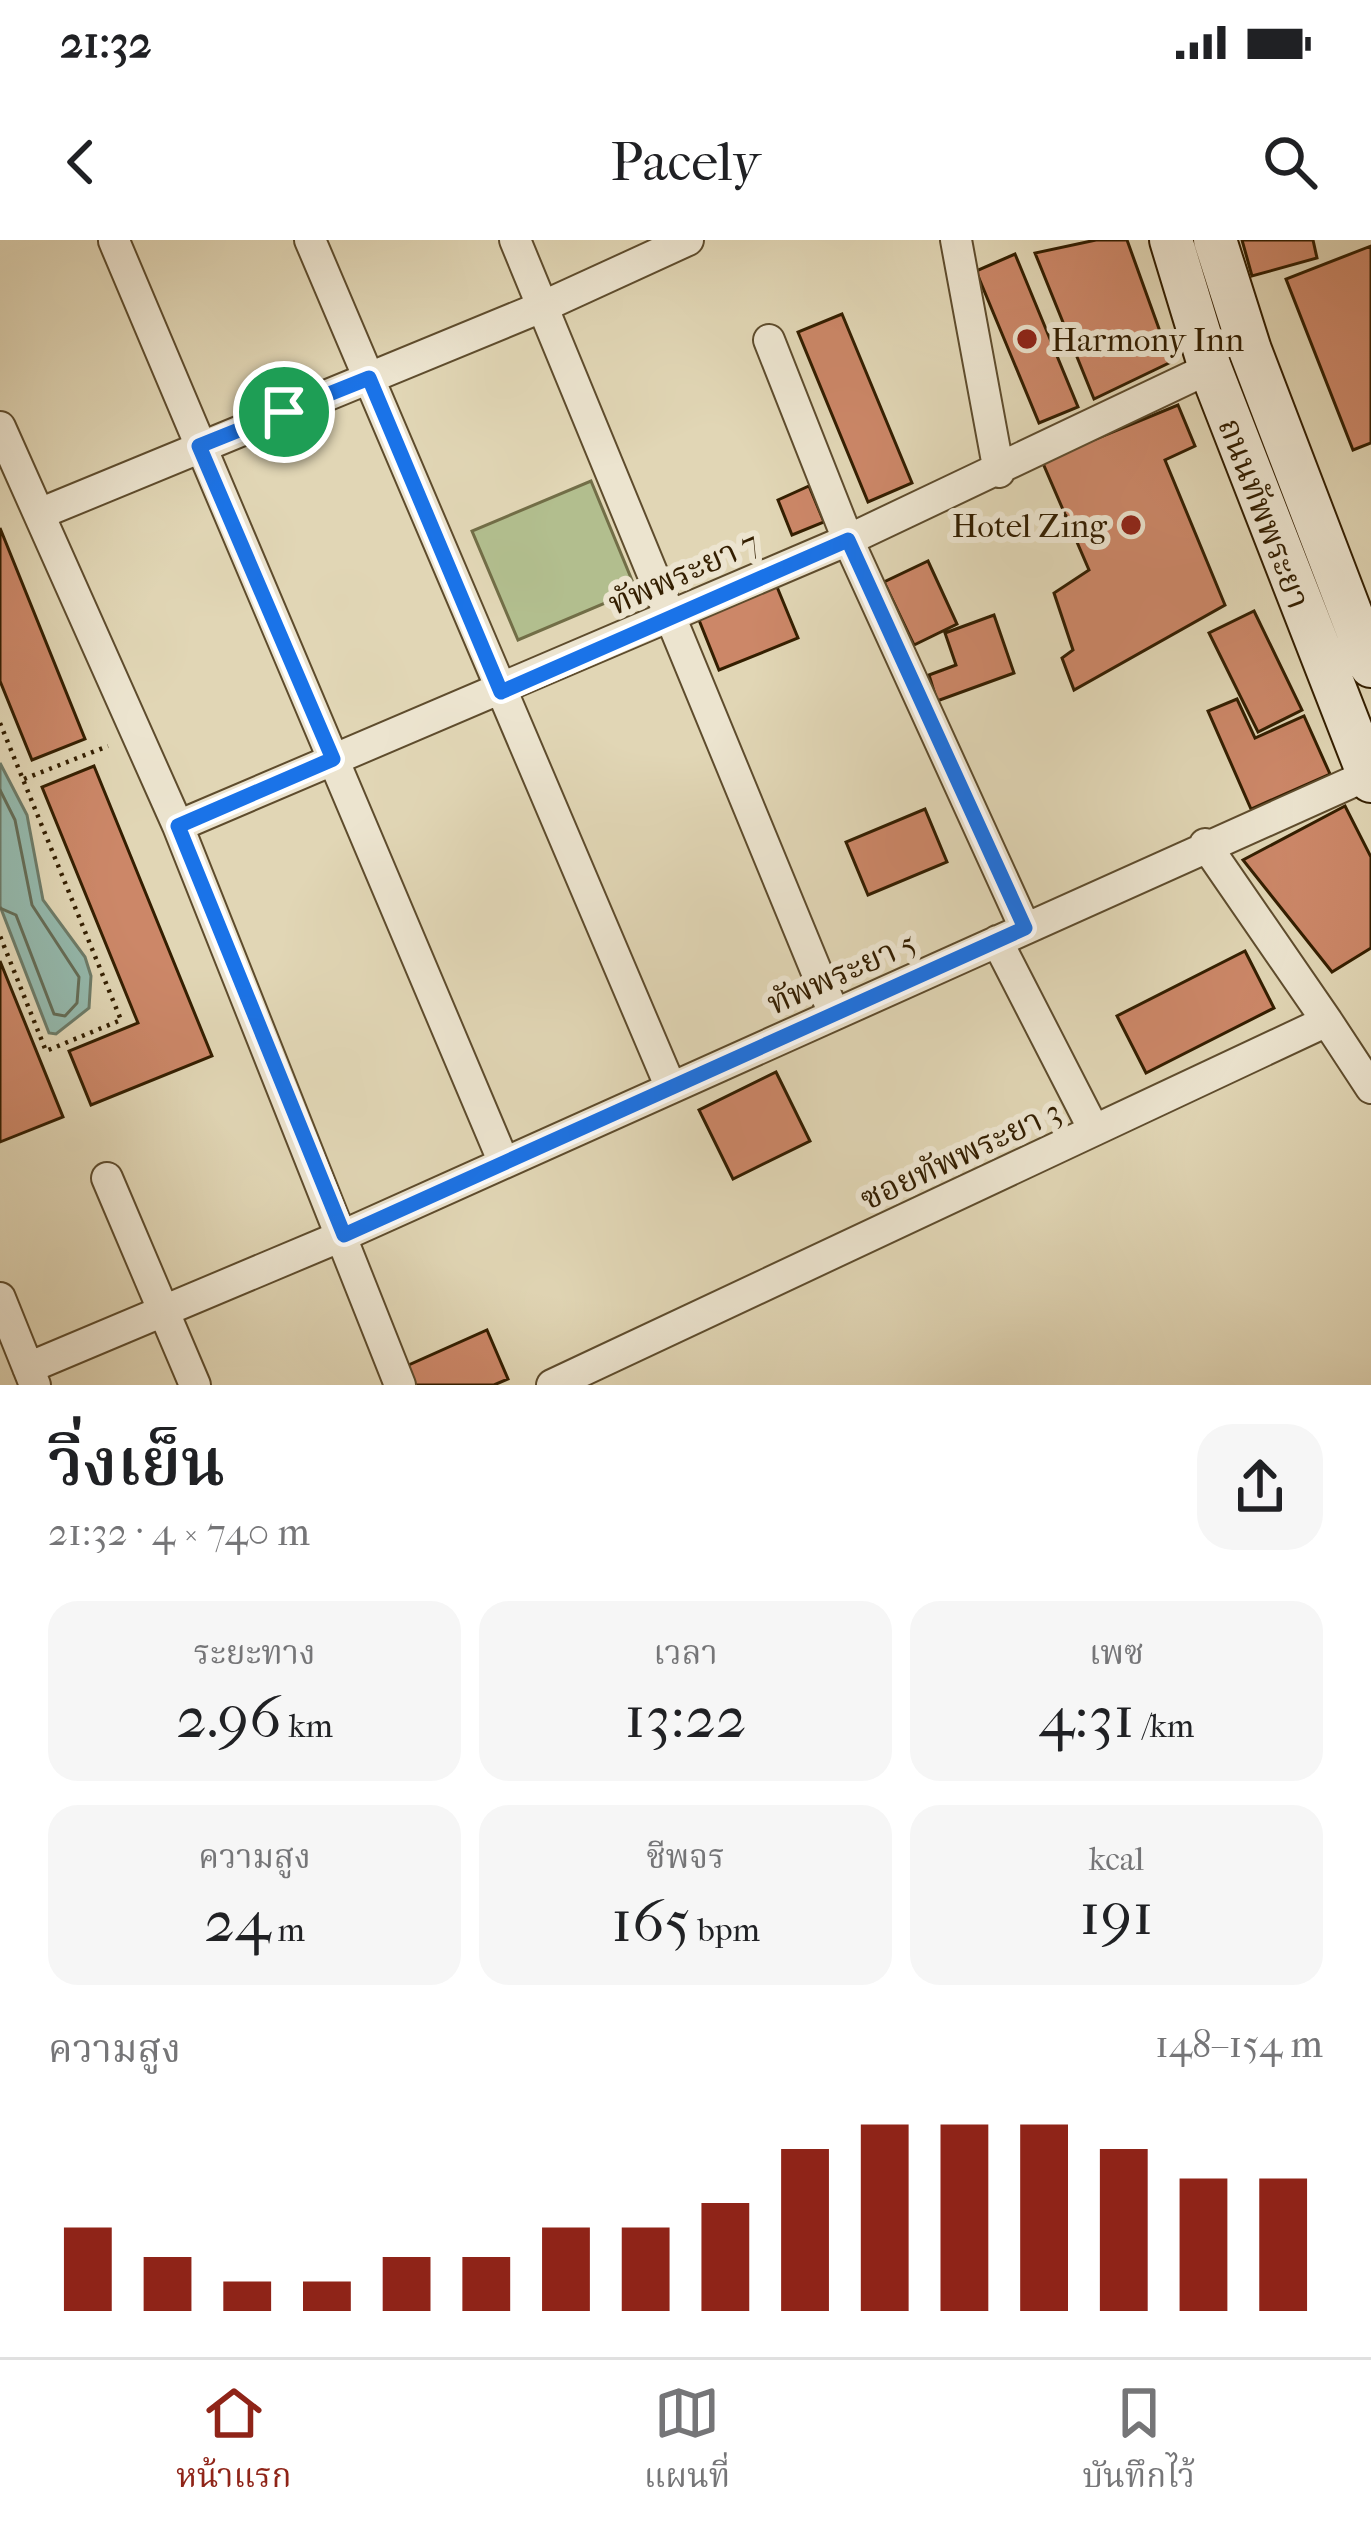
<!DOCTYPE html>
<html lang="th">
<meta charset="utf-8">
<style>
body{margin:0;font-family:"IM FELL French Canon","Noto Serif Thai",serif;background:#f6f6f6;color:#202124;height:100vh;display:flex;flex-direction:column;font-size:45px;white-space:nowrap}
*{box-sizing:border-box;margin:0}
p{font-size:39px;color:#757577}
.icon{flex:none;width:66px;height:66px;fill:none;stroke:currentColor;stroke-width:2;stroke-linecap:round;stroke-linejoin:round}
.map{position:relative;height:1145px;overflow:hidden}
.side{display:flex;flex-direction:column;background:#fff;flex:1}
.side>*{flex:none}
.pin{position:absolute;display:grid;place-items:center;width:102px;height:102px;color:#fff;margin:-51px;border:6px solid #fff;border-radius:50%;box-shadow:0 3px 12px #0007}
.round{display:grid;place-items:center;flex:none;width:126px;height:126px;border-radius:36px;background:#f6f6f6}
.head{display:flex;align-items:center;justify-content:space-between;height:204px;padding:0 48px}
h1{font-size:66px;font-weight:600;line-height:90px}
.metrics{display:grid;grid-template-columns:repeat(3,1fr);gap:18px;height:204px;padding:12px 48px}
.metrics div{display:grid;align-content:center;border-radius:30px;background:#f6f6f6;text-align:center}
.metrics b{font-size:60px;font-weight:600}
.metrics small{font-size:33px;font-weight:400}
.metrics p{font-size:33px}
.chart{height:336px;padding:24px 48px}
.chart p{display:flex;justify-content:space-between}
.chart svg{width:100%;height:216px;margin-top:12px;stroke:#8f2418;stroke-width:6}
.status{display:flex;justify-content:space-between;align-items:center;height:84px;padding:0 60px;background:#fff;direction:ltr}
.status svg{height:33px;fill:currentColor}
header{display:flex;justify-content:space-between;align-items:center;height:156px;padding:0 48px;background:#fff;font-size:54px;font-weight:600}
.tabs{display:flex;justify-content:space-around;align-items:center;height:168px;border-top:3px solid #e0e0e0;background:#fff;font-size:33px;color:#757577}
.tabs a{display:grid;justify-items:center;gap:6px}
.tabs .on{color:#8f2418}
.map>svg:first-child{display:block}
.green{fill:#b2be8e;stroke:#726e47;stroke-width:3}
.water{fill:#94b9ad;stroke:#6d7b68;stroke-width:3}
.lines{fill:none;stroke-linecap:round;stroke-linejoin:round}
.shore{stroke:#646c56;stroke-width:3}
.building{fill:#cc8768;stroke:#331e00;stroke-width:3}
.street-casing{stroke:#5e4c2d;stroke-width:34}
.secondary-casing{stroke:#331e00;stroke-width:46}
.path{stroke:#331e00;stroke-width:4.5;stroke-dasharray:3 6;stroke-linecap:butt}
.street{stroke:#ece4cf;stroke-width:30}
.secondary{stroke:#ece4cf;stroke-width:42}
.route-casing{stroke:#fff;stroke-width:24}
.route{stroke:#1a73e8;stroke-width:15}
.poi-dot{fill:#8f2418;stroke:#ece4cf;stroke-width:4.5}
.labels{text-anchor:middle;stroke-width:12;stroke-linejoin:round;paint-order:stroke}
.poi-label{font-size:33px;fill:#331e00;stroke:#ece4cf;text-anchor:start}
.street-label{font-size:33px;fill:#331e00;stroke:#ece4cf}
</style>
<div class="status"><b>21:32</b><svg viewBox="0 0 49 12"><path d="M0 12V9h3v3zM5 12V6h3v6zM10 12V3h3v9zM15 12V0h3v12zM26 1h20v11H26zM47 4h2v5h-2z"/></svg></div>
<header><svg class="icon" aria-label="back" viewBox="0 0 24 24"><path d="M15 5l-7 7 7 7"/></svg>Pacely<svg class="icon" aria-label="search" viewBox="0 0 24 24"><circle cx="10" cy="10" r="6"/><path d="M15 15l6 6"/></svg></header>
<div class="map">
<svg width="1371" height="1145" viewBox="0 0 1371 1145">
<rect width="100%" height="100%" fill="#e1d6b5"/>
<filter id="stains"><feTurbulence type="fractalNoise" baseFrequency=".00167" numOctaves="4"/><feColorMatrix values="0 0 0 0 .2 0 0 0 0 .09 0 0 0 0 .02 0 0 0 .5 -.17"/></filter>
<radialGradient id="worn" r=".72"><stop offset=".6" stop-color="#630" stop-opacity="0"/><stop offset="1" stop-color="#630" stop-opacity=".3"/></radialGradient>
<!-- green -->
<path class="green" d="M 591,241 L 636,350 L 518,400 L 472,291 Z"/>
<!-- water -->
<path class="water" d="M 0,523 L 27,575 L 43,660 L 85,717 L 91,736 L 89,768 L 56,794 L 49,793 L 0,666 Z"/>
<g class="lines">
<!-- shore -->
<path class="shore" d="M 0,550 L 15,580 L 32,665 L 79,737 L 77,763 L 65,776 L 54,774 L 16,675 L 0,668"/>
</g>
<!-- building -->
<path class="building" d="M 1096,0 L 1127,0 L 1171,122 L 1094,159 L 1035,13 Z
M 1242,0 L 1313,0 L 1317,18 L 1252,36 Z
M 1371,6 L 1371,203 L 1353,210 L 1286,39 Z
M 1015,14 L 1078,167 L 1039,183 L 976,31 Z
M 842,74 L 912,243 L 868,262 L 798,92 Z
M 1178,165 L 1195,206 L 1165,220 L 1225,365 L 1074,450 L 1062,418 L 1073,410 L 1054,353 L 1089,330 L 1042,221 Z
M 809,246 L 824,282 L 792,295 L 778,260 Z
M 0,288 L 85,499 L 32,520 L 0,441 Z
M 928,321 L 957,384 L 914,405 L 884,342 Z
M 775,342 L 798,398 L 719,430 L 697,375 Z
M 1254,371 L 1302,470 L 1258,492 L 1209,393 Z
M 994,375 L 1014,433 L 937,461 L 929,435 L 956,425 L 945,393 Z
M 1237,459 L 1255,498 L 1304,476 L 1330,534 L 1251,569 L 1208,471 Z
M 94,526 L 212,816 L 91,865 L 69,811 L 138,783 L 42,547 Z
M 1345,566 L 1371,617 L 1371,708 L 1332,732 L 1243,620 Z
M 925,569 L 947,622 L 868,655 L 846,602 Z
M 1245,711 L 1274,768 L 1146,833 L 1117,776 Z
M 0,721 L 63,877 L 0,902 Z
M 776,832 L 810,901 L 733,939 L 699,870 Z
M 487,1090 L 508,1139 L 494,1145 L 410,1145 L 402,1128 Z"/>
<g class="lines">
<!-- street casing -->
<g class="street-casing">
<path id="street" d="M 310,0 L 671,848
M 515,0 L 834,774
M 956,0 L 999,232
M 114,1 L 504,923
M 769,100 L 848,300 L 1025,688
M 0,187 L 178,586 L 400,1145
M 39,274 L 544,66 L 688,0
M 178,586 L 848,300 L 1210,128
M 1205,604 L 1327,781
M 997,701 L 1094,890
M 107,938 L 195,1145
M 0,1058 L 35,1145
M 28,1128 L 344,995 L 1368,535
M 552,1145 L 1327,781 L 1371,848"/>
</g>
<!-- secondary casing -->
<g class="secondary-casing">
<path id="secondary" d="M 1171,0 L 1210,128 L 1371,541
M 1215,0 L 1250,110 L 1371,426"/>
</g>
<!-- path -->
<path class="path" d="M 0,483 L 121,780 L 46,811 L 0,696
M 24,539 L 108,506"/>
<!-- street -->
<use href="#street" class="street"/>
<!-- secondary -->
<use href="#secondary" class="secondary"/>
</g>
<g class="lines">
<!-- route casing -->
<g class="route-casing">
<path id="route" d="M 369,138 L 501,452 L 848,300 L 1025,688 L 344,995 L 178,586 L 333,519 L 199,206 Z"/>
</g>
<!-- route -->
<use href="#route" class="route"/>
</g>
<!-- markers -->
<g class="poi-dot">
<circle cx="1027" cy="99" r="12"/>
<circle cx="1131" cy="285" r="12"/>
</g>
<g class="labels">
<!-- poi labels -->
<g class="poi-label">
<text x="1051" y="111">Harmony Inn</text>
<text x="1107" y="297" text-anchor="end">Hotel Zing</text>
</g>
<!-- street labels -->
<g class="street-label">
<text transform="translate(1265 273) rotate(69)" y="12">ถนนทัพพระยา</text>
<text transform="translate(683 332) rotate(-24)" y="12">ทัพพระยา 7</text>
<text transform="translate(841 732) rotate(-24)" y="12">ทัพพระยา 5</text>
<text transform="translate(960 914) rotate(-25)" y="12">ซอยทัพพระยา 3</text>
</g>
</g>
<rect width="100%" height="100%" filter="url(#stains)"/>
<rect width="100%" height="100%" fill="url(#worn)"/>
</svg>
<div class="pin" style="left:284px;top:172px;background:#1e9e55"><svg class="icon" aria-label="arrive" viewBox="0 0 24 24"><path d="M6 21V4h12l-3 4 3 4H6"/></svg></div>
</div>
<section class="side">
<div class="head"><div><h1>วิ่งเย็น</h1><p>21:32 · 4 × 740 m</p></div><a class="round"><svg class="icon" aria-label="share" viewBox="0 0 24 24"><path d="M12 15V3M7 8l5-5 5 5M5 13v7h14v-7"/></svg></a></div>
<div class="metrics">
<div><p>ระยะทาง</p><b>2.96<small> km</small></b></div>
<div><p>เวลา</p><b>13:22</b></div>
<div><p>เพซ</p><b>4:31<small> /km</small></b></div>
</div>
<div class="metrics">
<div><p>ความสูง</p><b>24<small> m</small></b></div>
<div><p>ชีพจร</p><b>165<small> bpm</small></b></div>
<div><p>kcal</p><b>191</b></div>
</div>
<div class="chart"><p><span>ความสูง</span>148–154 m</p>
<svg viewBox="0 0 160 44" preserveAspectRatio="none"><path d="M5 44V27M15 44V33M25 44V38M35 44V38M45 44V33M55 44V33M65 44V27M75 44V27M85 44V22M95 44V11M105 44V6M115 44V6M125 44V6M135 44V11M145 44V17M155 44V17"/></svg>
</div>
</section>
<nav class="tabs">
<a class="on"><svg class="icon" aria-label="home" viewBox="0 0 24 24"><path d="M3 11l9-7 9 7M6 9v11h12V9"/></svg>หน้าแรก</a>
<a><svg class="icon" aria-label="map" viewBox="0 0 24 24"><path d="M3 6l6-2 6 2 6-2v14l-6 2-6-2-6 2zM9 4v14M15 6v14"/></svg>แผนที่</a>
<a><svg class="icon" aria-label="saved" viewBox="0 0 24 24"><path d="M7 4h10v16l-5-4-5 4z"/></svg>บันทึกไว้</a>
</nav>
